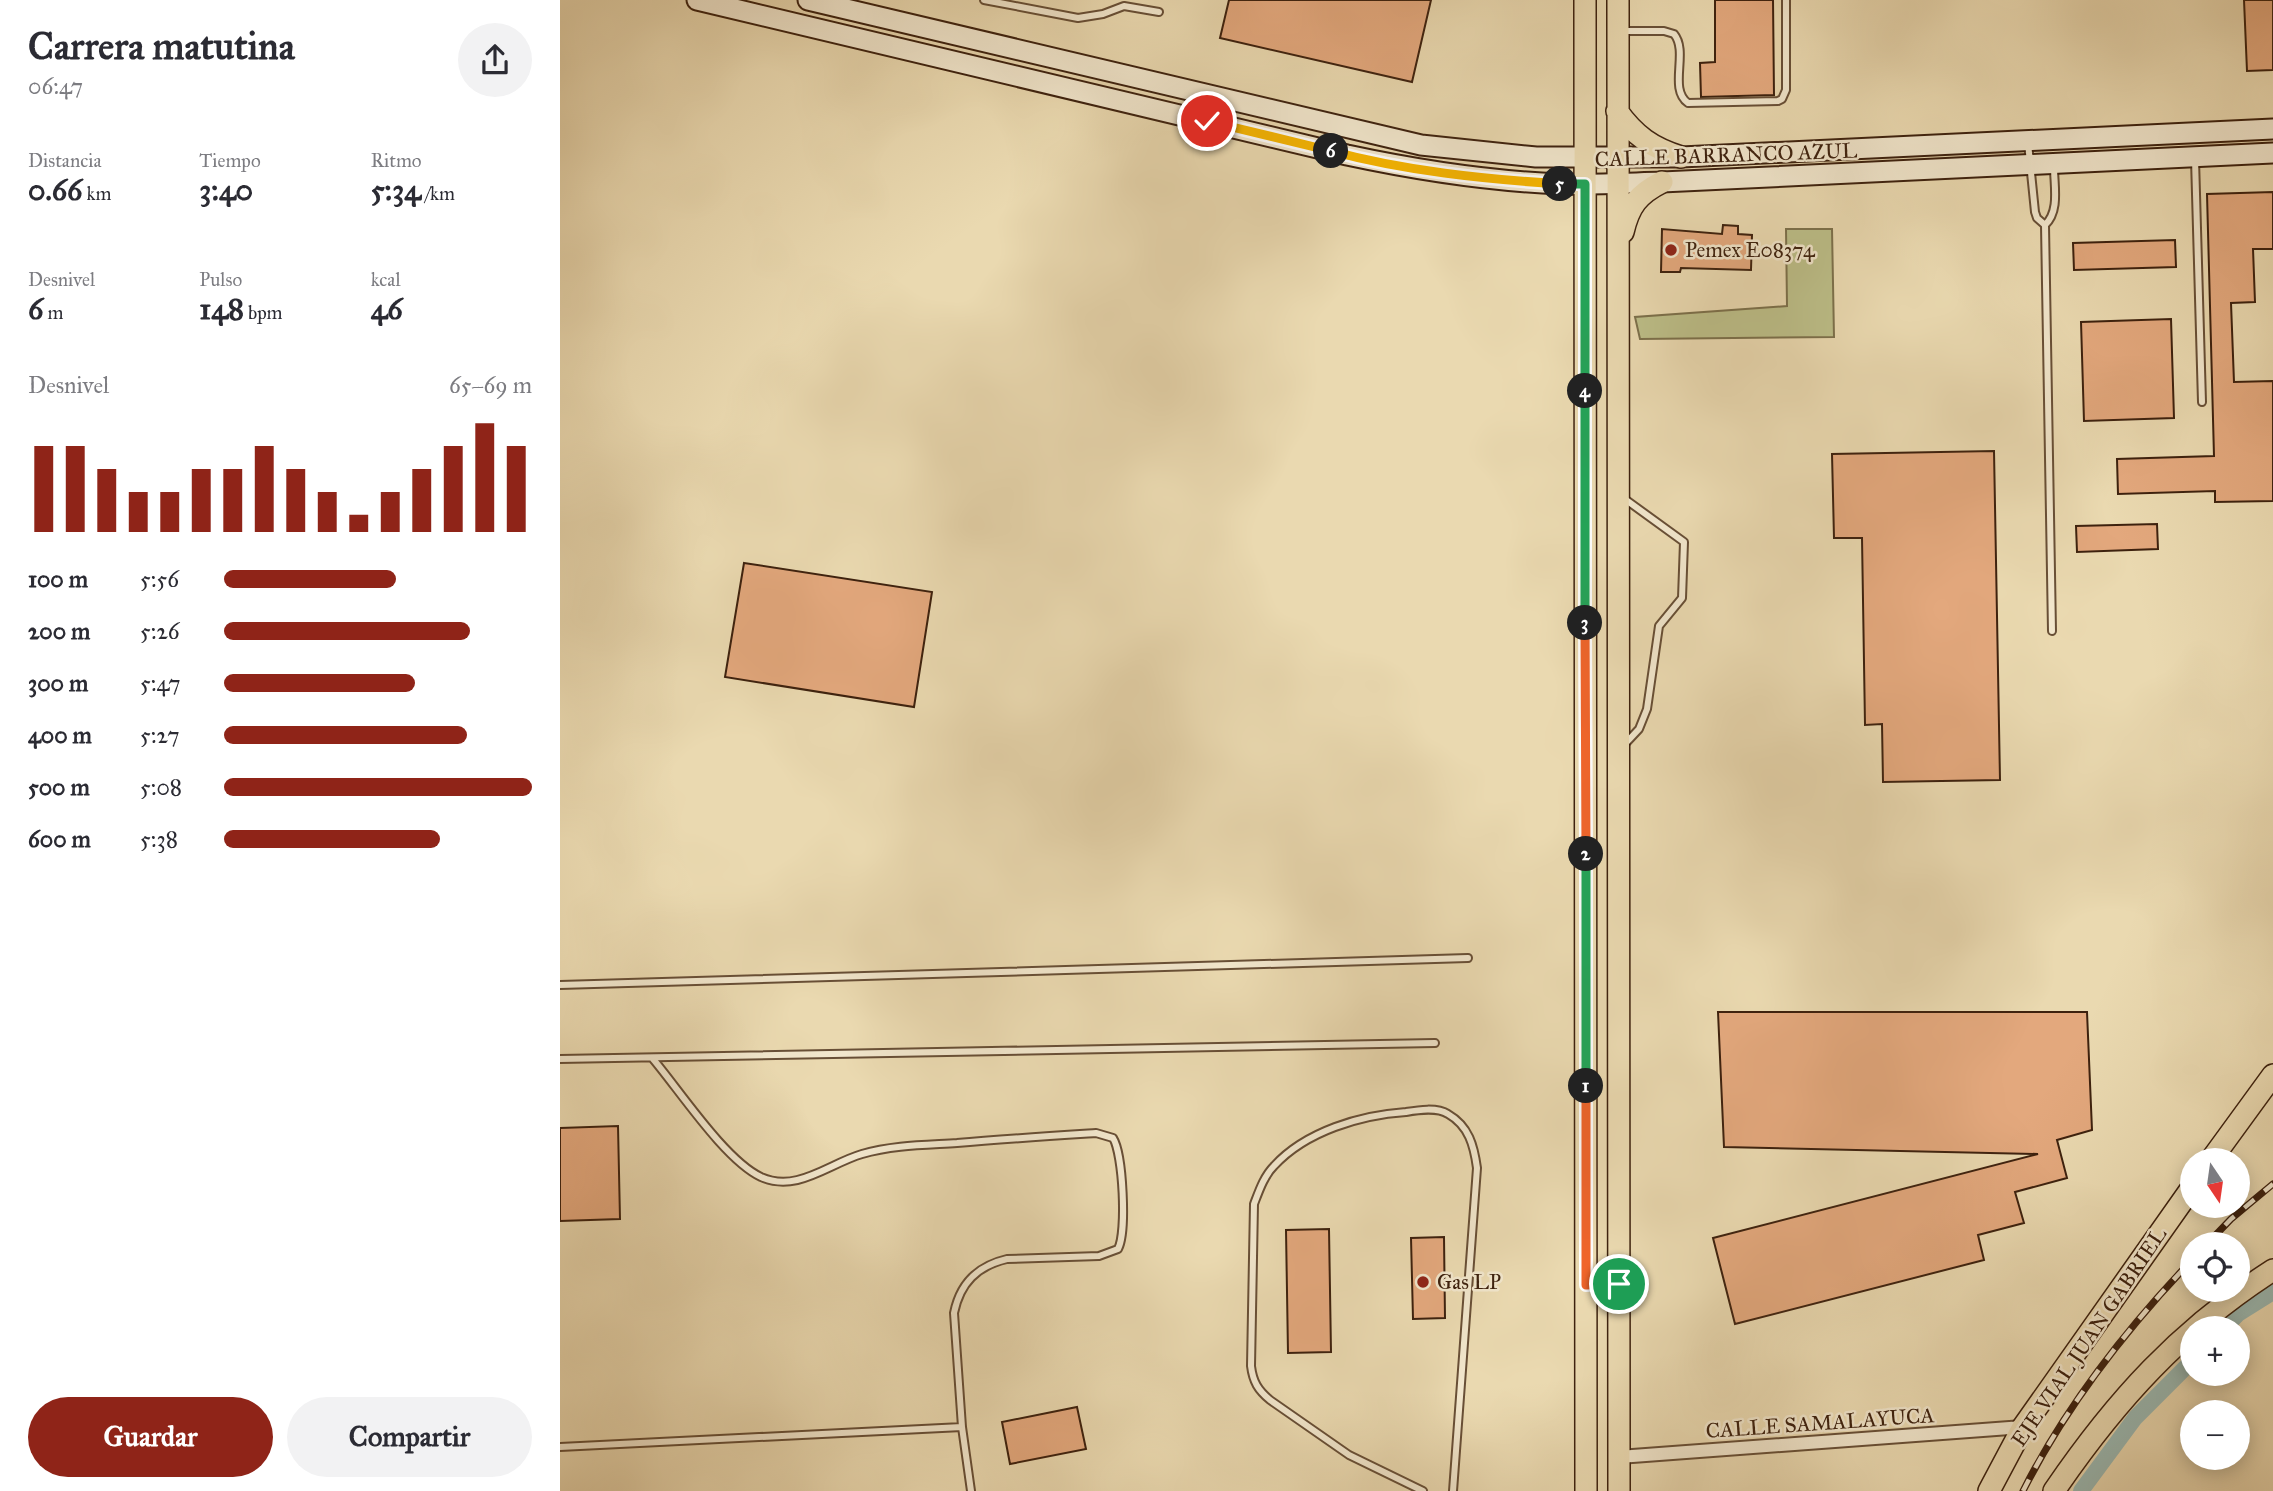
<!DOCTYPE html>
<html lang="es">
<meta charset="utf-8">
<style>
body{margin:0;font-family:"IM FELL Great Primer",serif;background:#f2f2f3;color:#2b2b33;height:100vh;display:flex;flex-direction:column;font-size:26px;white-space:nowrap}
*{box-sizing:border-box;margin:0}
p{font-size:23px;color:#7c7c81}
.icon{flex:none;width:38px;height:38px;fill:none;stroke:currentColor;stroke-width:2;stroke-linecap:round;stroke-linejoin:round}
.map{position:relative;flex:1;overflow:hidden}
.details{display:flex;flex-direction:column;background:#fff;width:560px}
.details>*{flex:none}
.needle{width:46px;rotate:167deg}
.controls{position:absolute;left:1620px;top:1148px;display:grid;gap:14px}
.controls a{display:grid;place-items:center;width:70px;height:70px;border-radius:50%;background:#fff;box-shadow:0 4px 18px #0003;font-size:35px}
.pin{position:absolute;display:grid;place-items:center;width:60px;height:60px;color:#fff;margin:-30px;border:4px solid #fff;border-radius:50%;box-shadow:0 2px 7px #0007}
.km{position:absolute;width:35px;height:35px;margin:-18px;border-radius:50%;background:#222;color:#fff;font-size:19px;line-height:35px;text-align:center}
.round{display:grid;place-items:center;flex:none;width:74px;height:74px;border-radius:37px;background:#f2f2f3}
.overview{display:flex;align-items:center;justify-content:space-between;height:119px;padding:0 28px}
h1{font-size:38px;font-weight:700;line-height:52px}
.metrics{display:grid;grid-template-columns:repeat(3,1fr);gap:10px;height:119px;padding:7px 28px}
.metrics div{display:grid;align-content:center}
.metrics b{font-size:30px;font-weight:700}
.metrics small{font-size:19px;font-weight:400}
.metrics p{font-size:19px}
.chart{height:196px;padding:14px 28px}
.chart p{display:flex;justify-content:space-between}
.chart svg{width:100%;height:126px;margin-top:7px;stroke:#8f2418;stroke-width:6}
.primary-button{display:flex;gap:14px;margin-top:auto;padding:14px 28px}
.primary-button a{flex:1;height:80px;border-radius:42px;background:#8f2418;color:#fff;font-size:28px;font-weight:700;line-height:80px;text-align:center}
.primary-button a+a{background:#f2f2f3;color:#2b2b33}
ul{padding:0 28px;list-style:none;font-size:23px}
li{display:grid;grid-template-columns:112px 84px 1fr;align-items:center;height:52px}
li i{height:18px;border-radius:9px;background:#8f2418}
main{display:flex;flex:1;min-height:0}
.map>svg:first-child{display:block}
.green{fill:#bcbe88;stroke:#7c704b;stroke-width:2}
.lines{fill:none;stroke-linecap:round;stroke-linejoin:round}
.canal{stroke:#9ab9b3;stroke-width:16}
.building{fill:#e3a87d;stroke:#3d210e;stroke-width:2}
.lane-casing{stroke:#684f36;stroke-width:10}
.street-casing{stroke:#684f36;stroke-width:16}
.secondary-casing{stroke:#3d210e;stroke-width:23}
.primary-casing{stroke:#3d210e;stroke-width:24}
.lane{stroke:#f1e6cc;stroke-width:6}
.street{stroke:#f1e6cc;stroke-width:12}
.secondary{stroke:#f1e6cc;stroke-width:19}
.primary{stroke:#ead9b0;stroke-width:21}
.rail-casing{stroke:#3d210e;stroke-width:7}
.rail{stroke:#f1e6cc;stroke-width:4.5;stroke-dasharray:13;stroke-linecap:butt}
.split-1-casing{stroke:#fff;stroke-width:14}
.split-2-casing{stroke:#fff;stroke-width:14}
.split-3-casing{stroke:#fff;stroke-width:14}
.split-4-casing{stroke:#fff;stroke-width:14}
.split-5-casing{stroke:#fff;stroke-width:14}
.split-6-casing{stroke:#fff;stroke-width:14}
.split-7-casing{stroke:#fff;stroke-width:14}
.split-1{stroke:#f0652b;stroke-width:9}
.split-2{stroke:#22a559;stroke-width:9}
.split-3{stroke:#f0652b;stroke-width:9}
.split-4{stroke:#22a559;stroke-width:9}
.split-5{stroke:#22a559;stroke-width:9}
.split-6{stroke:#f5b400;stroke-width:9}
.split-7{stroke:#f5b400;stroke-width:9}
.poi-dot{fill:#8f2418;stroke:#f1e6cc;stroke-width:2.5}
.labels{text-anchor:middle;stroke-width:5;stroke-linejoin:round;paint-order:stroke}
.street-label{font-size:21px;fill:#3d210e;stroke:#f1e6cc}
.poi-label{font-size:21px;fill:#3d210e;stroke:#f1e6cc;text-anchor:start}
</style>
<main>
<section class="details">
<div class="overview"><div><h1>Carrera matutina</h1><p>06:47</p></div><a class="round"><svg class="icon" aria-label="share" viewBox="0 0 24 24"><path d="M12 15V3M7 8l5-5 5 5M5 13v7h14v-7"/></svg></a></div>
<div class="metrics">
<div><p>Distancia</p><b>0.66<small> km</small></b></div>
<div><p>Tiempo</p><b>3:40</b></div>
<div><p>Ritmo</p><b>5:34<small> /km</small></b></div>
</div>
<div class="metrics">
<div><p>Desnivel</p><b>6<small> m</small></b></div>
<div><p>Pulso</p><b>148<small> bpm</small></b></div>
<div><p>kcal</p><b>46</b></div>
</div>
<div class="chart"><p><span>Desnivel</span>65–69 m</p>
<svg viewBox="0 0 160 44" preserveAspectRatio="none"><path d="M5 44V14M15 44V14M25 44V22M35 44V30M45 44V30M55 44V22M65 44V22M75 44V14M85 44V22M95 44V30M105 44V38M115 44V30M125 44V22M135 44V14M145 44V6M155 44V14"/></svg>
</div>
<ul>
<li><b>100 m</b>5:56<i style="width:56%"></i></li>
<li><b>200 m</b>5:26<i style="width:80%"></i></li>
<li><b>300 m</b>5:47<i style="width:62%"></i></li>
<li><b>400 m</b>5:27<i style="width:79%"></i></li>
<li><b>500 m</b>5:08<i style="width:100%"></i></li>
<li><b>600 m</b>5:38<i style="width:70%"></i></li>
</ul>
<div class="primary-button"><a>Guardar</a><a>Compartir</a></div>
</section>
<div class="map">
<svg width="1713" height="1491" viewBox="0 0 1713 1491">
<rect width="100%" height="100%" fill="#ead9b0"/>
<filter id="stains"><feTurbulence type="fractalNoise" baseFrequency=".00286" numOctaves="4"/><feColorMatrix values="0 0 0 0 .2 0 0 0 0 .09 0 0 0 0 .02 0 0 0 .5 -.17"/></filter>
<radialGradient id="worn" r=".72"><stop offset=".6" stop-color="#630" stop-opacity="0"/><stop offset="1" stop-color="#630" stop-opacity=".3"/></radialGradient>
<!-- green -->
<path class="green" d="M 1226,229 L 1272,229 L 1274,337 L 1080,339 L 1075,317 L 1227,306 Z"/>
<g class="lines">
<!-- canal -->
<path class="canal" d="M 1664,1328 L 1678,1314 L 1713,1292
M 1521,1491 L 1575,1418 L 1633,1360"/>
</g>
<!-- building -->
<path class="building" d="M 669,0 L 871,0 L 852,82 L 660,38 Z
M 1155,0 L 1213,0 L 1214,95 L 1141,97 L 1140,63 L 1155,62 Z
M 1684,0 L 1713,0 L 1713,70 L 1687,71 Z
M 1713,192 L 1713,249 L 1693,249 L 1695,302 L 1671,303 L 1674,382 L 1713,381 L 1713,501 L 1655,502 L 1655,491 L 1558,494 L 1557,459 L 1654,456 L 1647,194 Z
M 1163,225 L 1178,226 L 1178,234 L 1192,235 L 1191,270 L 1121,268 L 1120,272 L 1101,272 L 1102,229 L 1162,234 Z
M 1615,240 L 1616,267 L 1514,270 L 1513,243 Z
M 1611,319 L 1614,418 L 1524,421 L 1521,322 Z
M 1434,451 L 1440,780 L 1323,782 L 1322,724 L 1305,725 L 1302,538 L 1274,538 L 1272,454 Z
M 1597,524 L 1598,549 L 1517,552 L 1516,526 Z
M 184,563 L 372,592 L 354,707 L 165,677 Z
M 1158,1012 L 1527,1012 L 1532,1130 L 1497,1140 L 1507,1178 L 1455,1192 L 1464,1223 L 1418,1235 L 1424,1260 L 1175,1324 L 1153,1238 L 1478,1154 L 1164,1147 Z
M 58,1126 L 60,1219 L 0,1221 L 0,1128 Z
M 769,1229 L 771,1352 L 728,1353 L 726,1230 Z
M 884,1237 L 885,1318 L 853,1319 L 851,1238 Z
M 517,1407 L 526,1449 L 450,1464 L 442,1422 Z"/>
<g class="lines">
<!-- lane casing -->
<g class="lane-casing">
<path id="lane" d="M 424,0 L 518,18 L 543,14 L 564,6 L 599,12
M 1063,31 L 1104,31 L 1114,34 C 1129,52 1108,89 1128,103 L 1218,101 L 1222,99 L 1226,90 L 1226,0
M 1468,143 L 1475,212 L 1477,218 L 1485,225
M 1635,159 L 1642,402
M 1062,497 L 1124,542 L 1122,598 L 1099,626 L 1087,709 L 1079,729 L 1064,745
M 1492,631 L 1485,225 C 1500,211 1494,186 1494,167
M 0,985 L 908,958
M 0,1059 L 875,1043
M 93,1059 C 120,1091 165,1160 201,1177 C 237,1193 268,1164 302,1154 C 333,1145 366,1145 397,1143 C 443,1139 490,1136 536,1133 L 553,1138 C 563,1154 567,1232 558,1249 L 539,1256 L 447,1259 C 417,1266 400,1283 394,1313 L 402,1427 L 411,1491
M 0,1447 L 402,1427
M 863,1491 L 789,1455 L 710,1400 C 698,1390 693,1382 691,1366 L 694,1204 C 699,1191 704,1176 714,1166 C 746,1131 801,1115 846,1112 C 858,1110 877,1107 888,1114 C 909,1126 914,1146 917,1168 L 893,1491"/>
</g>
<!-- street casing -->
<g class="street-casing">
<path id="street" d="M 1059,1457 L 1463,1427"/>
</g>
<!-- secondary casing -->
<g class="secondary-casing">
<path id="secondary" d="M 137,0 L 787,155 C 857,170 929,181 1000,184 C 1034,185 1068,183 1102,182 L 1713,153
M 248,0 L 861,145 L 976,157 L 1121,157 L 1713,129"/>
</g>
<!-- primary casing -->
<g class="primary-casing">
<path id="primary" d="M 1025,0 L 1026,1491
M 1058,0 L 1059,1491
M 1057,111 C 1075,136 1092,148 1121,157
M 1063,232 C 1069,206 1078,194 1102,182
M 1651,1160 L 1713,1075
M 1429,1491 L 1463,1427 L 1633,1186
M 1494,1491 C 1556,1400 1620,1330 1713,1270"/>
</g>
<!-- lane -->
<use href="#lane" class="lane"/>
<!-- street -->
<use href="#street" class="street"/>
<!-- secondary -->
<use href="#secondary" class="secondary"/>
<!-- primary -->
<use href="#primary" class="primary"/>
<!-- rail casing -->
<g class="rail-casing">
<path id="rail" d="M 1647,1244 L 1671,1219 L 1713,1184
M 1463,1491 C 1506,1406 1567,1328 1633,1259"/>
</g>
<!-- rail -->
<use href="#rail" class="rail"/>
</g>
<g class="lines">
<!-- split-1 casing -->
<g class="split-1-casing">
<path id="split-1" d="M 1026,1086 L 1026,1285 L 1059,1284"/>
</g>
<!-- split-2 casing -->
<g class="split-2-casing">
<path id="split-2" d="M 1026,854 L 1026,1086"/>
</g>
<!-- split-3 casing -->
<g class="split-3-casing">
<path id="split-3" d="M 1025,623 L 1026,854"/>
</g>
<!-- split-4 casing -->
<g class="split-4-casing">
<path id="split-4" d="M 1025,391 L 1025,623"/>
</g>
<!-- split-5 casing -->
<g class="split-5-casing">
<path id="split-5" d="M 1000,184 L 1025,184 L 1025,391"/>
</g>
<!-- split-6 casing -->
<g class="split-6-casing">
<path id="split-6" d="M 771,151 C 845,171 924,179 1000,184"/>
</g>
<!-- split-7 casing -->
<g class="split-7-casing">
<path id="split-7" d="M 647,121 L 771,151"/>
</g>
<!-- split-1 -->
<use href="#split-1" class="split-1"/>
<!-- split-2 -->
<use href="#split-2" class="split-2"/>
<!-- split-3 -->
<use href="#split-3" class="split-3"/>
<!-- split-4 -->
<use href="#split-4" class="split-4"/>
<!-- split-5 -->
<use href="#split-5" class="split-5"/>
<!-- split-6 -->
<use href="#split-6" class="split-6"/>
<!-- split-7 -->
<use href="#split-7" class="split-7"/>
</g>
<!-- markers -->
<g class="poi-dot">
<circle cx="1111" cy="250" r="7"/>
<circle cx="863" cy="1282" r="7"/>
</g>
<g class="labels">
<!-- street labels -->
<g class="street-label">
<text transform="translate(1166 155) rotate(-2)" y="7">CALLE BARRANCO AZUL</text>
<text transform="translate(1529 1337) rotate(-56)" y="7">EJE VIAL JUAN GABRIEL</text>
<text transform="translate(1260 1423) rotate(-4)" y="7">CALLE SAMALAYUCA</text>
</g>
<!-- poi labels -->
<g class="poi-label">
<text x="1125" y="257">Pemex E08374</text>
<text x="877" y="1289">Gas LP</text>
</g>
</g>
<rect width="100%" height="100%" filter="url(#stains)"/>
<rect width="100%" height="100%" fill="url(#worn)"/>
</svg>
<div class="controls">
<a><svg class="needle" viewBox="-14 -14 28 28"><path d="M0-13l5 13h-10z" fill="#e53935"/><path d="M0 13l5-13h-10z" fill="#7c7c81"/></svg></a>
<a><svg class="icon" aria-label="locate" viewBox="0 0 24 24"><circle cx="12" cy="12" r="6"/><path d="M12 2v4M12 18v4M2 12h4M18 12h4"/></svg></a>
<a>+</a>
<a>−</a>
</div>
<div class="pin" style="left:1059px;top:1284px;background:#1e9e55"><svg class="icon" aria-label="arrive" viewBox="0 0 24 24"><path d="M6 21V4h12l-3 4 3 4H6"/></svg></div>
<div class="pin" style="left:647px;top:121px;background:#d93025"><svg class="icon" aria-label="check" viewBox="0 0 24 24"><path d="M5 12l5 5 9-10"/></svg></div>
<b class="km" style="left:1026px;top:1086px">1</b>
<b class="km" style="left:1026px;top:854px">2</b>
<b class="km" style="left:1025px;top:623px">3</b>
<b class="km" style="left:1025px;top:391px">4</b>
<b class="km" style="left:1000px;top:184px">5</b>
<b class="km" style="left:771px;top:151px">6</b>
</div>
</main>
